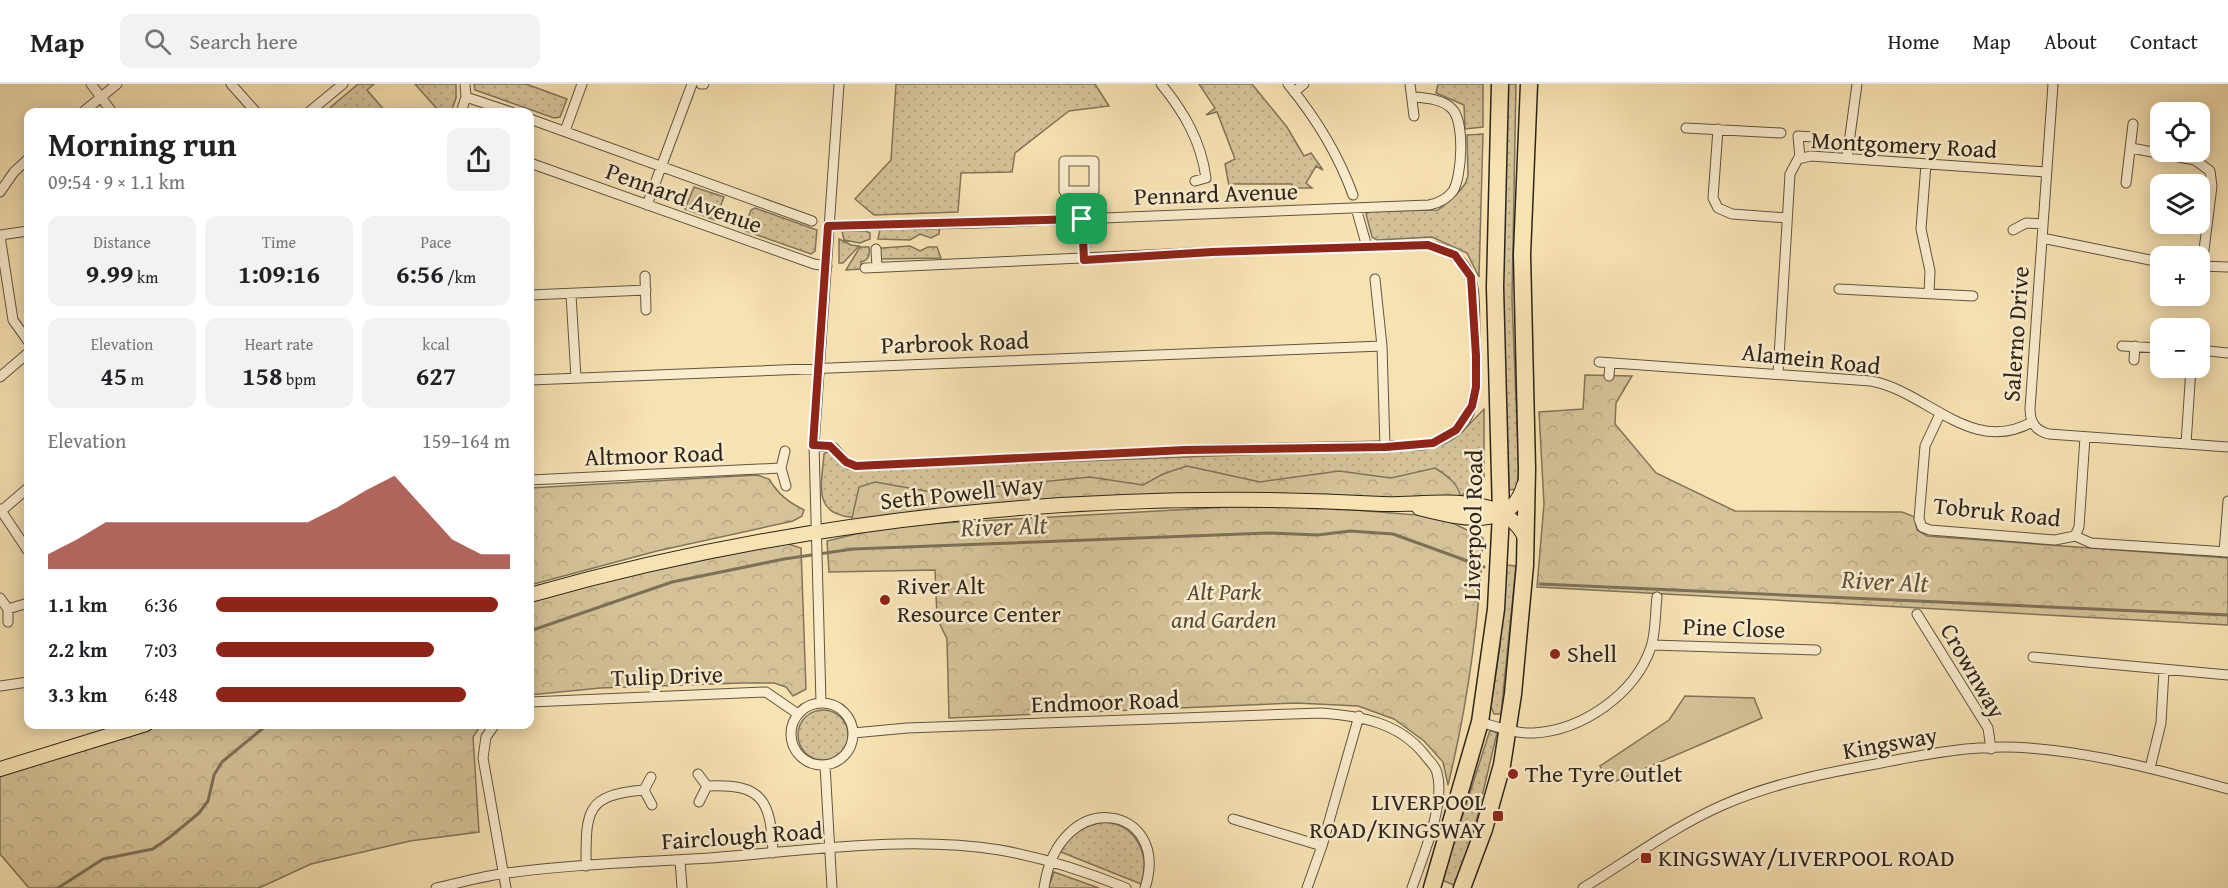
<!DOCTYPE html>
<meta charset="utf-8">
<style>
body{margin:0;font-family:"Gentium Book Plus",serif;background:#f2f2f2;color:#202124;height:100vh;display:flex;flex-direction:column;font-size:22px;white-space:nowrap}
*{box-sizing:border-box;margin:0}
p{font-size:20px;color:#757577}
.icon{flex:none;width:33px;height:33px;fill:none;stroke:currentColor;stroke-width:2;stroke-linecap:round;stroke-linejoin:round}
.map{position:relative;flex:1;overflow:hidden}
.details{position:absolute;left:24px;top:24px;width:510px;height:621px;display:flex;flex-direction:column;background:#fff;border-radius:12px;box-shadow:0 3px 15px #0003}
.details>*{flex:none}
.buttons{position:absolute;left:2150px;top:18px;display:grid;gap:12px}
.buttons a{display:grid;place-items:center;width:60px;height:60px;border-radius:12px;background:#fff;box-shadow:0 3px 15px #0003;font-size:30px}
.pin{position:absolute;display:grid;place-items:center;width:51px;height:51px;color:#fff;margin:-26px;border-radius:12px;box-shadow:0 3px 9px #0006}
.round{display:grid;place-items:center;flex:none;width:63px;height:63px;border-radius:12px;background:#f2f2f2}
.overview{display:flex;align-items:center;justify-content:space-between;height:102px;padding:0 24px}
h1{font-size:33px;font-weight:600;line-height:45px}
.figures{display:grid;grid-template-columns:repeat(3,1fr);gap:9px;height:102px;padding:6px 24px}
.figures div{display:grid;align-content:center;border-radius:12px;background:#f2f2f2;text-align:center}
.figures b{font-size:26px;font-weight:600}
.figures small{font-size:16px;font-weight:400}
.figures p{font-size:16px}
.chart{height:168px;padding:12px 24px}
.chart p{display:flex;justify-content:space-between}
.chart svg{width:100%;height:108px;margin-top:6px;fill:#8f2418;opacity:.7}
ul{padding:0 24px;list-style:none;font-size:20px}
li{display:grid;grid-template-columns:96px 72px 1fr;align-items:center;height:45px}
li i{height:15px;border-radius:8px;background:#8f2418}
header{display:flex;align-items:center;gap:36px;box-sizing:border-box;height:84px;padding:0 30px;background:#fff;border-bottom:2px solid #e0e0e0}
header strong{font-size:28px}
nav{display:flex;gap:33px;margin-inline-start:auto;font-size:21px}
.search{width:420px;height:54px;background:#f2f2f2;display:flex;align-items:center;gap:15px;box-sizing:border-box;padding:0 21px;border-radius:12px;color:#757577;font-size:22px}
.map>svg:first-child{display:block}
.grass{fill:url(#grass-dots);stroke:#81745a;stroke-width:1.5}
.forest{fill:url(#forest-crowns);stroke:#81745a;stroke-width:1.5}
.garden{fill:#d5c298;stroke:#81745a;stroke-width:1.5}
.lines{fill:none;stroke-linecap:round;stroke-linejoin:round}
.stream{stroke:#7d7057;stroke-width:3}
.street-casing{stroke:#605442;stroke-width:11}
.primary-casing{stroke:#2d251c;stroke-width:16}
.highway-casing{stroke:#2d251c;stroke-width:19}
.street{stroke:#faeccd;stroke-width:9}
.primary{stroke:#f7e2b2;stroke-width:14}
.highway{stroke:#f7e2b2;stroke-width:16}
.route-casing{stroke:#fff;stroke-width:12}
.route{stroke:#8f2418;stroke-width:8}
.poi-dot{fill:#8f2418;stroke:#faeccd;stroke-width:2}
.labels{text-anchor:middle;stroke-width:5;stroke-linejoin:round;paint-order:stroke}
.street-label{font-size:24px;fill:#2d251c;stroke:#faeccd}
.poi-label{font-size:24px;fill:#2d251c;stroke:#faeccd;text-anchor:start}
.park-label{font-size:24px;font-style:italic;fill:#574c3b;stroke:#faeccd}
.water-label{font-size:26px;font-style:italic;fill:#5c513f;stroke:#faeccd}
</style>
<header>
<strong>Map</strong>
<div class="search"><svg class="icon" aria-label="search" viewBox="0 0 24 24"><circle cx="10" cy="10" r="6"/><path d="M15 15l6 6"/></svg>Search here</div>
<nav><a>Home</a><a>Map</a><a>About</a><a>Contact</a></nav>
</header>
<div class="map">
<svg width="2228" height="804" viewBox="0 0 2228 804">
<defs>
<pattern id="grass-dots" width="8" height="8" patternUnits="userSpaceOnUse" patternTransform="scale(1.5)"><rect width="8" height="8" fill="#d5c298"/><path d="M2 2h.1M6 6h.1" fill="none" stroke="#b7a782" stroke-width="1.8" stroke-linecap="round"/></pattern>
<pattern id="forest-crowns" width="20" height="18" patternUnits="userSpaceOnUse" patternTransform="scale(1.5)"><rect width="20" height="18" fill="#d5c298"/><path d="M2 6a3 3 0 1 1 6 0M12 15a3 3 0 1 1 6 0" fill="none" stroke="#b7a782"/></pattern>
</defs>
<rect width="100%" height="100%" fill="#f7e2b2"/>
<filter id="stains"><feTurbulence type="fractalNoise" baseFrequency=".00333" numOctaves="4"/><feColorMatrix values="0 0 0 0 .2 0 0 0 0 .09 0 0 0 0 .02 0 0 0 .5 -.17"/></filter>
<radialGradient id="worn" r=".72"><stop offset=".6" stop-color="#630" stop-opacity="0"/><stop offset="1" stop-color="#630" stop-opacity=".3"/></radialGradient>
<!-- grass -->
<path class="grass" d="M 358,0 L 374,0 L 367,6 L 386,28 L 325,28 Z
M 415,0 L 456,0 L 456,14 L 451,28 L 436,28 L 438,26 Z
M 474,0 L 526,0 L 567,15 L 560,33 L 554,34 L 475,6 Z
M 896,0 L 1095,0 L 1109,22 L 1069,27 L 1015,69 L 1012,88 L 961,89 L 958,128 L 874,131 L 855,115 L 891,76 Z
M 1199,0 L 1252,0 L 1287,43 L 1304,72 L 1311,69 L 1323,86 L 1316,82 L 1306,99 L 1312,104 L 1292,104 L 1292,100 L 1232,100 L 1229,102 L 1225,80 L 1235,75 L 1217,28 L 1206,31 L 1215,24 Z
M 1438,0 L 1483,0 L 1483,43 L 1465,45 L 1464,21 L 1436,9 Z
M 1505,0 L 1516,0 L 1512,215 L 1519,391 L 1516,405 L 1509,406 L 1503,219 Z
M 1483,50 L 1479,193 L 1467,169 L 1432,153 L 1377,156 L 1372,153 L 1366,130 L 1371,127 L 1438,126 L 1456,111 L 1465,100 L 1468,92 L 1467,51 Z
M 694,103 L 724,113 L 715,136 L 685,125 Z
M 755,124 L 817,146 L 815,167 L 811,170 L 743,146 L 751,126 Z
M 940,142 L 939,150 L 931,154 L 920,150 L 910,156 L 878,155 L 880,145 Z
M 842,147 L 866,147 L 870,149 L 870,155 L 860,159 L 844,156 Z
M 839,155 L 851,161 L 859,162 L 843,179 L 839,179 Z
M 910,162 L 920,167 L 928,163 L 937,163 L 941,174 L 879,175 L 878,166 L 882,164 Z
M 860,163 L 869,163 C 870,171 869,176 861,178 L 861,185 L 846,186 Z
M 1484,325 L 1484,393 L 1461,412 L 1278,403 L 997,419 L 850,433 C 812,429 822,399 824,370 L 829,366 L 847,385 L 868,385 L 1401,365 L 1433,362 L 1461,349 Z
M 1505,471 L 1507,481 L 1516,482 L 1501,630 L 1494,630 L 1491,623 L 1500,562 Z
M798 651a25 25 0 1 1 50 0a25 25 0 1 1-50 0Z
M 1490,646 L 1497,649 L 1476,738 L 1456,802 L 1442,796 Z
M 1104,738 C 1136,740 1151,771 1141,800 L 1061,768 C 1069,749 1084,742 1104,738 Z
M 1054,788 L 1099,804 L 1048,804 Z"/>
<!-- forest -->
<path class="forest" d="M 1585,291 L 1632,292 L 1616,319 L 1615,340 L 1656,389 L 1735,427 L 1902,428 L 1915,433 L 1917,446 L 1927,452 L 2228,474 L 2228,541 L 1537,503 L 1544,420 L 1539,328 L 1583,325 Z
M 1187,382 L 1260,398 L 1339,387 L 1391,394 L 1435,384 C 1448,392 1462,402 1461,419 L 1175,417 L 850,443 L 859,403 L 875,398 L 926,407 L 960,406 L 1090,393 L 1143,401 L 1163,390 Z
M 757,391 L 769,395 C 778,410 788,418 804,426 L 802,432 L 793,437 L 657,467 L 530,501 L 530,404 Z
M 1282,420 L 1441,433 L 1483,454 C 1479,537 1468,619 1448,701 L 1443,678 L 1424,657 L 1394,635 L 1358,622 L 1296,619 L 949,634 L 947,555 L 937,534 L 935,486 L 829,488 L 827,457 L 889,442 Z
M 785,459 L 801,464 L 806,605 L 793,612 L 786,603 L 774,599 L 742,599 L 600,604 L 530,611 L 530,515 L 560,506 Z
M 158,641 L 481,641 L 473,653 L 479,748 L 410,757 L 311,780 L 259,804 L 29,804 L 0,770 L 0,690 Z"/>
<!-- garden -->
<path class="garden" d="M 1685,612 L 1754,614 L 1762,634 L 1609,700 L 1600,682 L 1669,636 Z"/>
<g class="lines">
<!-- stream -->
<path class="stream" d="M 1540,500 L 2228,531
M 530,547 L 672,498 L 784,475 L 853,465 L 1268,449 L 1318,451 L 1350,447 L 1393,450 L 1484,483
M 58,804 L 103,775 L 153,765 L 170,753 L 199,729 L 208,717 L 214,691 L 222,678 L 268,640"/>
<!-- street casing -->
<g class="street-casing">
<path id="street" d="M 91,0 L 112,28
M 231,0 L 256,28
M 701,0 L 704,0
M 1161,0 C 1184,28 1201,57 1206,94 L 1195,97
M 1288,0 C 1316,34 1338,70 1353,111
M 1410,0 L 1414,32
M 2053,0 L 2030,325 C 2030,339 2036,347 2049,350 L 2228,363
M 1294,8 L 1304,0
M 466,13 L 511,28
M 83,28 L 117,0
M 309,28 L 343,0
M 461,28 L 466,13 L 465,0
M 530,35 L 812,137
M 1686,44 L 1781,49
M 1718,45 L 1713,114 L 1718,124 L 1732,130 L 1787,134
M 565,47 L 582,0
M 2131,64 L 2195,76 L 2210,87 L 2212,102 L 2202,182
M 1800,74 L 1798,52 L 1814,53
M 1847,74 L 1857,0
M 1064,77 L 1094,77 L 1094,107 L 1064,107 Z
M 530,79 L 814,180 L 827,182
M 1926,80 L 1921,145 L 1930,187 L 1929,209
M 2126,99 L 2133,40
M 1082,107 L 1084,176
M 0,108 L 14,88 L 28,75
M 647,121 L 692,0
M 1356,124 L 1367,163
M 828,142 L 979,139 L 1429,121 C 1439,119 1447,115 1453,107 C 1462,92 1465,38 1452,25 C 1443,15 1426,14 1413,13
M 2013,146 L 2026,139 L 2043,140
M 0,151 L 28,147
M 0,152 L 13,236 L 28,257
M 2042,154 L 2160,178
M 876,165 L 877,183
M 2199,182 L 2228,183
M 645,192 L 646,226
M 1375,195 L 1382,262 L 1385,363
M 1839,205 L 1973,212
M 530,211 L 646,206
M 571,211 L 576,294
M 2122,262 L 2160,264
M 2199,266 L 2228,269
M 2134,276 L 2135,262
M 1599,278 L 1871,297 C 1927,307 1971,372 2032,338
M 1778,290 L 1790,90 L 1798,75 L 1811,72 L 2046,88
M 1609,292 L 1610,279
M 0,293 L 28,269
M 530,296 L 1382,262
M 1940,330 L 1925,362 L 1919,435 L 1922,443 L 1930,446 L 2055,456 L 2075,452
M 2186,360 L 2191,284
M 814,361 L 834,364 L 846,378 L 856,382 L 1185,366 L 1423,361 C 1485,351 1477,294 1475,247 C 1474,226 1477,202 1466,184 C 1457,170 1443,164 1428,161 L 1212,168 L 865,184
M 785,367 L 781,384 L 786,402
M 530,396 L 781,384
M 0,425 L 28,467
M 0,428 L 28,404
M 2075,452 L 2091,459 L 2228,468
M 2075,452 L 2079,443 L 2085,353
M 2224,468 L 2228,417
M 0,514 L 8,525 L 8,538
M 8,525 L 28,519
M 1917,530 L 1988,644 L 1991,665
M 1652,561 L 1816,566
M 2033,573 L 2228,591
M 0,602 L 28,598
M 530,618 L 766,608 L 798,630
M 821,618 L 814,361 L 839,0
M791 650a31 31 0 1 1 62 0a31 31 0 1 1-62 0Z
M 1480,638 C 1498,643 1516,650 1534,649 C 1583,646 1635,610 1651,563 C 1656,548 1655,529 1657,513
M 495,640 L 486,653 L 483,674 L 506,804
M 853,649 L 907,644 L 1321,629 C 1360,632 1398,638 1424,670 C 1428,676 1436,682 1437,689 C 1446,720 1422,774 1412,804
M 825,681 L 832,804
M 2150,684 L 2161,639 L 2164,586
M 698,690 L 707,702 L 699,718
M 651,693 L 644,706 L 652,721
M 707,702 C 763,699 771,717 773,769
M 1233,735 L 1322,762
M 680,776 L 682,804
M 586,782 C 586,727 585,711 644,706
M 436,804 C 459,799 483,792 507,789 C 574,780 642,778 710,774 C 805,767 905,751 1000,766 C 1044,774 1085,787 1126,804
M 1044,804 C 1059,700 1172,721 1145,804
M 1307,804 L 1322,762 L 1359,632
M 1583,804 C 1629,776 1673,743 1723,721 C 1771,700 1824,689 1876,680 C 1925,670 1978,660 2029,664 C 2097,669 2163,687 2228,705"/>
</g>
<!-- primary casing -->
<g class="primary-casing">
<path id="primary" d="M 1419,424 C 1455,433 1511,449 1524,401
M 530,511 C 805,433 1097,404 1382,420 C 1426,422 1505,404 1526,456
M 0,685 L 146,640"/>
</g>
<!-- highway casing -->
<g class="highway-casing">
<path id="highway" d="M 1432,804 L 1480,638 L 1496,525 L 1501,430 L 1495,203 L 1500,0
M 1462,804 L 1484,745 L 1502,681 L 1513,610 L 1525,481 L 1527,385 L 1522,171 L 1529,0"/>
</g>
<!-- street -->
<use href="#street" class="street"/>
<!-- primary -->
<use href="#primary" class="primary"/>
<!-- highway -->
<use href="#highway" class="highway"/>
</g>
<g class="lines">
<!-- route casing -->
<g class="route-casing">
<path id="route" d="M 1082,135 L 1084,176 L 1212,168 L 1428,161 L 1455,171 L 1471,193 L 1476,272 L 1476,303 L 1472,322 L 1456,346 L 1433,359 L 1386,363 L 1185,366 L 856,382 L 846,378 L 830,362 L 813,361 L 828,142 Z"/>
</g>
<!-- route -->
<use href="#route" class="route"/>
</g>
<!-- markers -->
<g class="poi-dot">
<circle cx="885" cy="516" r="6"/>
<circle cx="1555" cy="570" r="6"/>
<circle cx="1513" cy="690" r="6"/>
<rect x="1492" y="726" width="12" height="12" rx="3"/>
<rect x="1640" y="768" width="12" height="12" rx="3"/>
</g>
<g class="labels">
<!-- street labels -->
<g class="street-label">
<text transform="translate(1904 61) rotate(3)" y="8">Montgomery Road</text>
<text transform="translate(1216 110) rotate(-2)" y="8">Pennard Avenue</text>
<text transform="translate(684 114) rotate(20)" y="8">Pennard Avenue</text>
<text transform="translate(2016 250) rotate(-86)" y="8">Salerno Drive</text>
<text transform="translate(955 259) rotate(-2)" y="8">Parbrook Road</text>
<text transform="translate(1811 275) rotate(6)" y="8">Alamein Road</text>
<text transform="translate(654 371) rotate(-2)" y="8">Altmoor Road</text>
<text transform="translate(962 409) rotate(-6)" y="8">Seth Powell Way</text>
<text transform="translate(1997 428) rotate(6)" y="8">Tobruk Road</text>
<text transform="translate(1473 441) rotate(-89)" y="8">Liverpool Road</text>
<text transform="translate(1734 544) rotate(2)" y="8">Pine Close</text>
<text transform="translate(1973 587) rotate(60)" y="8">Crownway</text>
<text transform="translate(667 592) rotate(-2)" y="8">Tulip Drive</text>
<text transform="translate(1105 618) rotate(-2)" y="8">Endmoor Road</text>
<text transform="translate(1890 659) rotate(-10)" y="8">Kingsway</text>
<text transform="translate(742 752) rotate(-4)" y="8">Fairclough Road</text>
</g>
<!-- poi labels -->
<g class="poi-label">
<text x="897" y="510">River Alt<tspan x="897" dy="28">Resource Center</tspan></text>
<text x="1567" y="578">Shell</text>
<text x="1525" y="698">The Tyre Outlet</text>
<text x="1486" y="726" text-anchor="end">LIVERPOOL<tspan x="1486" dy="28">ROAD/KINGSWAY</tspan></text>
<text x="1658" y="782">KINGSWAY/LIVERPOOL ROAD</text>
</g>
<!-- park labels -->
<g class="park-label">
<text x="1224" y="516">Alt Park<tspan x="1224" dy="28">and Garden</tspan></text>
</g>
<!-- water labels -->
<g class="water-label">
<text transform="translate(1004 442) rotate(-2)" y="9">River Alt</text>
<text transform="translate(1885 497) rotate(3)" y="9">River Alt</text>
</g>
</g>
<rect width="100%" height="100%" filter="url(#stains)"/>
<rect width="100%" height="100%" fill="url(#worn)"/>
</svg>
<div class="buttons">
<a><svg class="icon" aria-label="locate" viewBox="0 0 24 24"><circle cx="12" cy="12" r="6"/><path d="M12 2v4M12 18v4M2 12h4M18 12h4"/></svg></a>
<a><svg class="icon" aria-label="layers" viewBox="0 0 24 24"><path d="M12 4l9 5-9 5-9-5zM3 14l9 5 9-5"/></svg></a>
<a>+</a>
<a>−</a>
</div>
<div class="pin" style="left:1082px;top:135px;background:#1e9e55"><svg class="icon" aria-label="arrive" viewBox="0 0 24 24"><path d="M6 21V4h12l-3 4 3 4H6"/></svg></div>
<section class="details">
<div class="overview"><div><h1>Morning run</h1><p>09:54 · 9 × 1.1 km</p></div><a class="round"><svg class="icon" aria-label="share" viewBox="0 0 24 24"><path d="M12 15V3M7 8l5-5 5 5M5 13v7h14v-7"/></svg></a></div>
<div class="figures">
<div><p>Distance</p><b>9.99<small> km</small></b></div>
<div><p>Time</p><b>1:09:16</b></div>
<div><p>Pace</p><b>6:56<small> /km</small></b></div>
</div>
<div class="figures">
<div><p>Elevation</p><b>45<small> m</small></b></div>
<div><p>Heart rate</p><b>158<small> bpm</small></b></div>
<div><p>kcal</p><b>627</b></div>
</div>
<div class="chart"><p><span>Elevation</span>159–164 m</p>
<svg viewBox="0 0 160 44" preserveAspectRatio="none"><path d="M0 44V38L10 32L20 25L30 25L40 25L50 25L60 25L70 25L80 25L90 25L100 19L110 12L120 6L130 19L140 32L150 38L160 38V44z"/></svg>
</div>
<ul>
<li><b>1.1 km</b>6:36<i style="width:96%"></i></li>
<li><b>2.2 km</b>7:03<i style="width:74%"></i></li>
<li><b>3.3 km</b>6:48<i style="width:85%"></i></li>
</ul>
</section>
</div>
